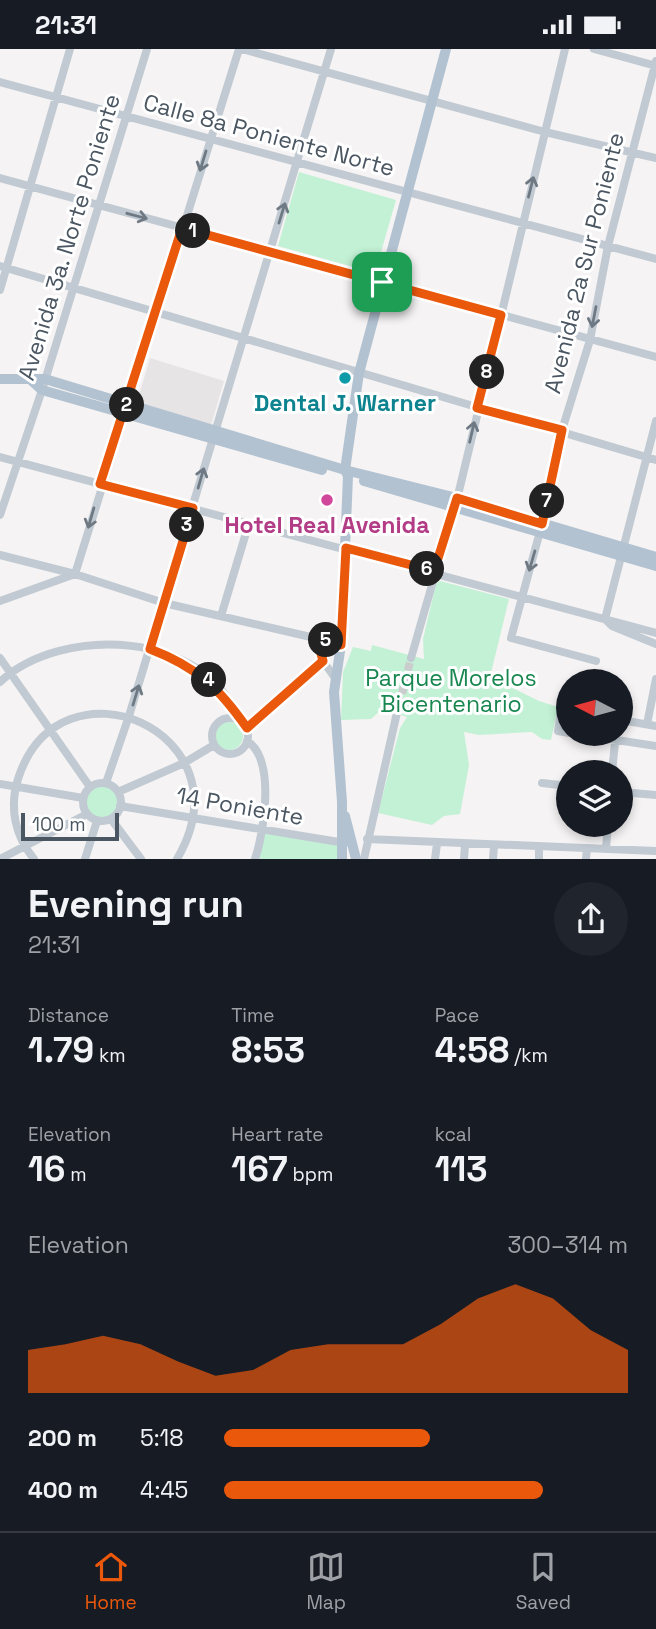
<!DOCTYPE html>
<meta charset="utf-8">
<style>
body{margin:0;font-family:"Space Grotesk",sans-serif;background:#20242c;color:#f1f3f6;height:100vh;display:flex;flex-direction:column;font-size:26px;white-space:nowrap}
*{box-sizing:border-box;margin:0}
p{font-size:23px;color:#9ea1a6}
.icon{flex:none;width:38px;height:38px;fill:none;stroke:currentColor;stroke-width:2;stroke-linecap:round;stroke-linejoin:round}
.map{position:relative;height:810px;overflow:hidden}
.drawer{display:flex;flex-direction:column;background:#171b24;flex:1}
.drawer>*{flex:none}
.needle{width:46px;rotate:276deg}
.tools{position:absolute;left:556px;top:620px;display:grid;gap:14px}
.tools a{display:grid;place-items:center;width:77px;height:77px;border-radius:50%;background:#171b24;box-shadow:0 4px 10px #0003;font-size:35px}
.scale{position:absolute;left:21px;bottom:18px;width:98px;box-sizing:border-box;padding-left:7px;border:4px solid #4a5661;border-top:0;font-size:19px;line-height:24px;white-space:nowrap;color:#4a5661;-webkit-text-stroke:5px #fff;paint-order:stroke}
.pin{position:absolute;display:grid;place-items:center;width:60px;height:60px;color:#fff;margin:-30px;border-radius:14px;box-shadow:0 4px 10px #0006}
.km{position:absolute;width:35px;height:35px;margin:-18px;border-radius:50%;background:#222;color:#fff;font-size:19px;line-height:35px;text-align:center}
.round{display:grid;place-items:center;flex:none;width:74px;height:74px;border-radius:37px;background:#20242c}
.head{display:flex;align-items:center;justify-content:space-between;height:119px;padding:0 28px}
h1{font-size:38px;font-weight:800;line-height:52px}
.figures{display:grid;grid-template-columns:repeat(3,1fr);gap:10px;height:119px;padding:7px 28px}
.figures div{display:grid;align-content:center}
.figures b{font-size:35px;font-weight:800}
.figures small{font-size:19px;font-weight:400}
.figures p{font-size:19px}
.chart{height:196px;padding:14px 28px}
.chart p{display:flex;justify-content:space-between}
.chart svg{width:100%;height:126px;margin-top:7px;fill:#ea580c;opacity:.7}
ul{padding:0 28px;list-style:none;font-size:23px}
li{display:grid;grid-template-columns:112px 84px 1fr;align-items:center;height:52px}
li i{height:18px;border-radius:9px;background:#ea580c}
.status{display:flex;justify-content:space-between;align-items:center;height:49px;padding:0 35px;background:#171b24;direction:ltr}
.status svg{height:19px;fill:currentColor}
.dock{display:flex;justify-content:space-around;align-items:center;height:98px;border-top:2px solid #363941;background:#171b24;font-size:19px;color:#9ea1a6}
.dock a{display:grid;justify-items:center;gap:4px}
.dock .on{color:#ea580c}
.map>svg:first-child{display:block}
.education{fill:#e6e4e5}
.green{fill:#c3f1d5}
.lines{fill:none;stroke-linecap:round;stroke-linejoin:round}
.minor-tunnel{stroke:#caccce;stroke-width:8;stroke-dasharray:8 4;stroke-linecap:butt}
.minor{stroke:#c1cad2;stroke-width:8}
.major{stroke:#b3c2d1;stroke-width:10}
.oneway{stroke:#6e7983}
.route-casing{stroke:#fff;stroke-width:14}
.route{stroke:#ea580c;stroke-width:9}
.culture-dot{fill:#0f9aa8;stroke:#fff;stroke-width:2.5}
.hotel-dot{fill:#d1479c;stroke:#fff;stroke-width:2.5}
.labels{text-anchor:middle;stroke-width:6;stroke-linejoin:round;paint-order:stroke}
.street-label{font-size:23px;fill:#4a5661;stroke:#fff}
.culture-label{font-size:23px;font-weight:bold;fill:#0d838f;stroke:#fff}
.hotel-label{font-size:23px;font-weight:bold;fill:#b23c85;stroke:#fff}
.park-label{font-size:23px;fill:#17864f;stroke:#fff}
</style>
<div class="status"><b>21:31</b><svg viewBox="0 0 49 12"><path d="M0 12V9h3v3zM5 12V6h3v6zM10 12V3h3v9zM15 12V0h3v12zM26 1h20v11H26zM47 4h2v5h-2z"/></svg></div>
<div class="map">
<svg width="656" height="810" viewBox="0 0 656 810">
<rect width="100%" height="100%" fill="#f5f3f3"/>
<!-- education -->
<path class="education" d="M 150,309 L 224,332 L 211,376 L 137,353 Z"/>
<!-- green -->
<path class="green" d="M 299,123 L 396,151 L 375,224 L 278,197 Z
M 440,532 L 509,550 L 490,628 L 539,652 L 558,658 L 551,691 L 542,690 L 532,683 L 479,686 L 464,683 L 469,716 L 460,765 L 444,767 L 432,776 L 378,764 L 400,679 L 407,668 L 382,660 L 371,670 L 341,671 L 343,623 L 353,598 L 371,602 L 372,596 L 424,610 L 423,590 L 436,535 Z
M215 687a14 14 0 1 1 28 0a14 14 0 1 1-28 0Z
M86 753a16 16 0 1 1 32 0a16 16 0 1 1-32 0Z
M 264,783 L 341,795 L 342,810 L 252,810 Z"/>
<g class="lines">
<!-- minor-tunnel -->
<path class="minor-tunnel" d="M 396,668 L 411,609"/>
<!-- minor -->
<path class="minor" d="M 242,0 L 545,83 L 656,109
M 594,0 L 656,17
M 0,33 L 656,210
M 0,129 L 656,308
M 0,217 L 656,411
M 0,241 L 70,0
M 656,372 L 605,570 L 612,577 L 656,595
M 0,408 L 656,584
M 0,466 L 42,341 L 147,0
M 0,506 L 75,525 L 164,554 L 341,595
M 75,525 L 239,0
M 0,552 L 75,525
M 221,567 L 249,474
M 317,589 L 323,612 L 335,629
M 0,609 L 90,738
M 411,609 L 459,442 L 565,0
M 596,612 L 511,589 L 542,475 L 562,381 L 590,291 L 608,197 L 656,12
M 0,633 C 62,575 208,582 238,671
M 569,663 L 561,662 L 558,682 L 569,684
M212 687a18 18 0 1 1 36 0a18 18 0 1 1-36 0Z
M 621,671 L 656,677
M 647,675 L 656,630
M 247,679 L 323,612
M 571,684 L 656,697
M 247,692 C 276,710 264,783 255,810
M 612,723 L 616,684
M 106,734 L 129,667 L 331,0
M 542,734 L 569,737
M83 753a19 19 0 1 1 38 0a19 19 0 1 1-38 0Z
M 0,735 L 83,749
M 118,743 L 184,714 L 214,696
M 621,743 L 656,746
M 120,757 L 345,794
M 111,770 L 141,810
M 367,790 L 656,802
M 606,800 L 608,775
M 0,810 L 87,765
M 34,810 C 15,787 9,759 18,730 C 59,601 252,682 177,810
M 85,810 L 97,772
M 364,810 L 396,668
M 435,810 L 437,795
M 464,810 L 465,796
M 493,810 L 494,797
M 539,810 L 539,797
M 586,810 L 587,799"/>
<!-- major -->
<path class="major" d="M 0,330 L 45,330 L 345,421 L 457,449 L 656,508
M 32,332 L 42,341 L 322,421
M 364,432 L 656,517
M 345,767 L 356,810
M 342,810 L 342,753 L 334,643 L 341,595 L 348,427 L 345,421 L 359,324 L 446,0"/>
</g>
<!-- one-way arrows -->
<defs><path id="oneway-shaft" d="M-6 0H5M1.5-3L5.5 0L1.5 3" fill="none" stroke-width="1.6" stroke-linecap="round" stroke-linejoin="round" transform="scale(1.75)"/></defs>
<g class="oneway">
<use href="#oneway-shaft" transform="translate(203 112) rotate(107)"/>
<use href="#oneway-shaft" transform="translate(531 138) rotate(-76)"/>
<use href="#oneway-shaft" transform="translate(282 164) rotate(-73)"/>
<use href="#oneway-shaft" transform="translate(137 167) rotate(15)"/>
<use href="#oneway-shaft" transform="translate(594 268) rotate(101)"/>
<use href="#oneway-shaft" transform="translate(472 383) rotate(-77)"/>
<use href="#oneway-shaft" transform="translate(201 429) rotate(-74)"/>
<use href="#oneway-shaft" transform="translate(91 469) rotate(106)"/>
<use href="#oneway-shaft" transform="translate(532 512) rotate(106)"/>
<use href="#oneway-shaft" transform="translate(136 646) rotate(-73)"/>
</g>
<g class="lines">
<!-- route casing -->
<g class="route-casing">
<path id="route" d="M 182,179 L 501,266 L 477,359 L 562,381 L 542,475 L 457,449 L 434,522 L 346,499 L 341,596 L 317,589 L 323,612 L 247,679 C 219,639 197,618 150,600 L 193,459 L 100,435 Z"/>
</g>
<!-- route -->
<use href="#route" class="route"/>
</g>
<!-- markers -->
<circle class="culture-dot" cx="345" cy="329" r="7"/>
<circle class="hotel-dot" cx="327" cy="451" r="7"/>
<g class="labels">
<!-- street labels -->
<g class="street-label">
<text transform="translate(269 86) rotate(15)" y="8">Calle 8a Poniente Norte</text>
<text transform="translate(69 188) rotate(-73)" y="8">Avenida 3a. Norte Poniente</text>
<text transform="translate(584 214) rotate(-76)" y="8">Avenida 2a Sur Poniente</text>
<text transform="translate(240 757) rotate(10)" y="8">14 Poniente</text>
</g>
<!-- culture labels -->
<g class="culture-label">
<text x="345" y="362">Dental J. Warner</text>
</g>
<!-- hotel labels -->
<g class="hotel-label">
<text x="327" y="484">Hotel Real Avenida</text>
</g>
<!-- park labels -->
<g class="park-label">
<text x="451" y="637">Parque Morelos<tspan x="451" dy="26">Bicentenario</tspan></text>
</g>
</g>
</svg>
<div class="tools">
<a><svg class="needle" viewBox="-14 -14 28 28"><path d="M0-13l5 13h-10z" fill="#e53935"/><path d="M0 13l5-13h-10z" fill="#9ea1a6"/></svg></a>
<a><svg class="icon" aria-label="layers" viewBox="0 0 24 24"><path d="M12 4l9 5-9 5-9-5zM3 14l9 5 9-5"/></svg></a>
</div>
<div class="scale">100 m</div>
<div class="pin" style="left:382px;top:233px;background:#1e9e55"><svg class="icon" aria-label="arrive" viewBox="0 0 24 24"><path d="M6 21V4h12l-3 4 3 4H6"/></svg></div>
<b class="km" style="left:193px;top:182px">1</b>
<b class="km" style="left:127px;top:356px">2</b>
<b class="km" style="left:187px;top:476px">3</b>
<b class="km" style="left:209px;top:631px">4</b>
<b class="km" style="left:326px;top:591px">5</b>
<b class="km" style="left:427px;top:520px">6</b>
<b class="km" style="left:547px;top:452px">7</b>
<b class="km" style="left:487px;top:323px">8</b>
</div>
<section class="drawer">
<div class="head"><div><h1>Evening run</h1><p>21:31</p></div><a class="round"><svg class="icon" aria-label="share" viewBox="0 0 24 24"><path d="M12 15V3M7 8l5-5 5 5M5 13v7h14v-7"/></svg></a></div>
<div class="figures">
<div><p>Distance</p><b>1.79<small> km</small></b></div>
<div><p>Time</p><b>8:53</b></div>
<div><p>Pace</p><b>4:58<small> /km</small></b></div>
</div>
<div class="figures">
<div><p>Elevation</p><b>16<small> m</small></b></div>
<div><p>Heart rate</p><b>167<small> bpm</small></b></div>
<div><p>kcal</p><b>113</b></div>
</div>
<div class="chart"><p><span>Elevation</span>300–314 m</p>
<svg viewBox="0 0 160 44" preserveAspectRatio="none"><path d="M0 44V29L10 27L20 24L30 27L40 33L50 38L60 36L70 29L80 27L90 27L100 27L110 20L120 11L130 6L140 11L150 22L160 29V44z"/></svg>
</div>
<ul>
<li><b>200 m</b>5:18<i style="width:51%"></i></li>
<li><b>400 m</b>4:45<i style="width:79%"></i></li>
</ul>
</section>
<nav class="dock">
<a class="on"><svg class="icon" aria-label="home" viewBox="0 0 24 24"><path d="M3 11l9-7 9 7M6 9v11h12V9"/></svg>Home</a>
<a><svg class="icon" aria-label="map" viewBox="0 0 24 24"><path d="M3 6l6-2 6 2 6-2v14l-6 2-6-2-6 2zM9 4v14M15 6v14"/></svg>Map</a>
<a><svg class="icon" aria-label="saved" viewBox="0 0 24 24"><path d="M7 4h10v16l-5-4-5 4z"/></svg>Saved</a>
</nav>
